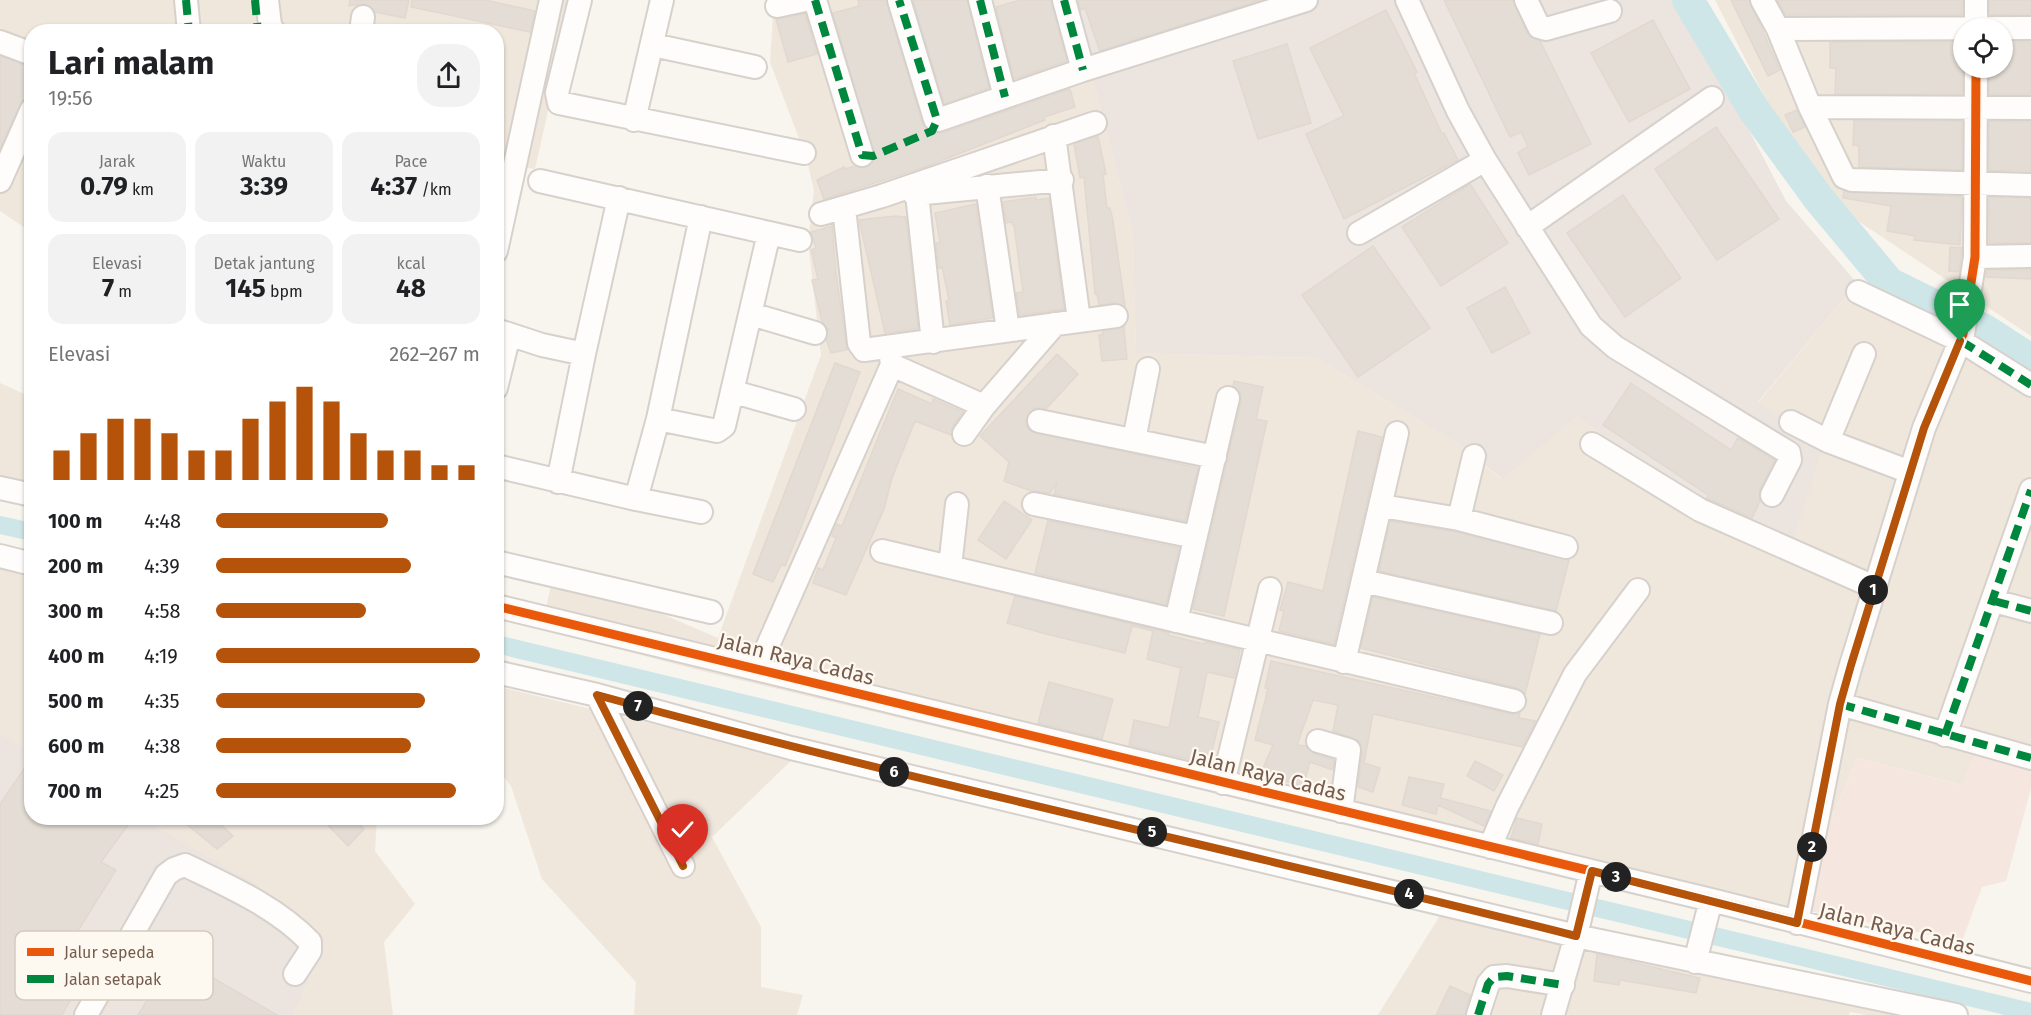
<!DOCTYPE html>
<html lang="id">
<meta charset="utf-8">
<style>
body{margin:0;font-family:"Fira Sans",sans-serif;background:#f2f2f2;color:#202124;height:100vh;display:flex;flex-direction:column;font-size:22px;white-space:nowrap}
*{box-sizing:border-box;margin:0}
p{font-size:20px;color:#757577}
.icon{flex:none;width:33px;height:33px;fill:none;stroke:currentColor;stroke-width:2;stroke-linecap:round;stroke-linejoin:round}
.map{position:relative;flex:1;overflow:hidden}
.details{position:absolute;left:24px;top:24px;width:480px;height:801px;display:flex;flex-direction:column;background:#fff;border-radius:24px;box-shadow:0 2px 4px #0004}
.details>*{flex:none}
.buttons{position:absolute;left:1953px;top:18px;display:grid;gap:12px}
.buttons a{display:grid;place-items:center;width:60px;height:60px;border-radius:50%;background:#fff;box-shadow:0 2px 4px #0004;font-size:30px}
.pin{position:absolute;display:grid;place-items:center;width:51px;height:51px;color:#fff;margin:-62px -26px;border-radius:50% 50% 50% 0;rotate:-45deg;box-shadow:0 0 6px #0007}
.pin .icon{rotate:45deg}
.km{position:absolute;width:30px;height:30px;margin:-15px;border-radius:50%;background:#222;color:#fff;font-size:16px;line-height:30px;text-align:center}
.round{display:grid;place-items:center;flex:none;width:63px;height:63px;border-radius:24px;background:#f2f2f2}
.head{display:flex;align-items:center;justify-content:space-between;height:102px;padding:0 24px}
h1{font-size:33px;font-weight:700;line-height:45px}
.metrics{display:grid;grid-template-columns:repeat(3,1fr);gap:9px;height:102px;padding:6px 24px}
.metrics div{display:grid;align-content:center;border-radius:15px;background:#f2f2f2;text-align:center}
.metrics b{font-size:26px;font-weight:700}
.metrics small{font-size:16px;font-weight:400}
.metrics p{font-size:16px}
.chart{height:168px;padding:12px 24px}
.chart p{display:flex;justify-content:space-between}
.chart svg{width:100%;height:108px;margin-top:6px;stroke:#b45309;stroke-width:6}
ul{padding:0 24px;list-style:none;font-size:20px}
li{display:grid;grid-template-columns:96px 72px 1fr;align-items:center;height:45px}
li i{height:15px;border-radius:8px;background:#b45309}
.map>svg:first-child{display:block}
.residential{fill:#f0e7dc;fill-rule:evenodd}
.commercial{fill:#f5e7df}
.industrial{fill:#ebe4df}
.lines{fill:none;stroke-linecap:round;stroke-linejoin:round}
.canal{stroke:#cfe6e8;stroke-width:18}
.river{stroke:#cfe6e8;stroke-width:32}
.building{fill:#e4ddd5;stroke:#e1d8d0;stroke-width:1.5}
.minor-casing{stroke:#d7d1cc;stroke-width:26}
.minor{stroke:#fefdfc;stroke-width:22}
.quiet{stroke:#00873e;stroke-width:8;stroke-dasharray:15 8;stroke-linecap:butt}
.cycleway-casing{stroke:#fef9f0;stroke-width:13}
.cycleway{stroke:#e8590c;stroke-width:9}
.route-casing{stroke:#fff;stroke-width:12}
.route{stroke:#b45309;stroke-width:8}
.labels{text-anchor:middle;stroke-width:4.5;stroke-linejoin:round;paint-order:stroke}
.street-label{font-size:21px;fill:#765c4e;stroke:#fef9f0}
.key{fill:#fef9f0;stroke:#d5cabf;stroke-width:1.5}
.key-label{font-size:16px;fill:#765c4e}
</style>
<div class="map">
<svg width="2031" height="1015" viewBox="0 0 2031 1015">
<rect width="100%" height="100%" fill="#f8f4ee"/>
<!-- residential -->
<path class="residential" d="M 0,0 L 573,0 L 535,169 L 497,163 L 496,32 L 32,32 L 31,232 L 0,211 Z
M 774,0 L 1072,0 L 1133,234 L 1136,353 L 1317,358 L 1458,444 L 1501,479 L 1577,417 L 1690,495 L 1758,403 L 1857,283 L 1992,346 L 2031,372 L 2031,762 L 1962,785 L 1857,758 L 1786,928 L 706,672 L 541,629 L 555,568 L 718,638 L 821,355 L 808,242 L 814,190 L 806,157 L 770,62 Z
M 1715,0 L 2031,0 L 2031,336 L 1852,217 L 1773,113 ZM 1964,28 L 2002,28 L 2002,68 L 1964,68 Z
M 0,383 L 31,397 L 31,505 L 0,498 Z
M 0,566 L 31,574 L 31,752 L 0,733 Z
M 496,686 L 794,758 L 712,837 L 761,927 L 761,987 L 803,995 L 797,1015 L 634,1015 L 636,982 L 542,879 L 511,786 L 497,768 Z
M 140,818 L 377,818 L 375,851 L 415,904 L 384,942 L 393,1015 L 293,1015 L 323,950 L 171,836 Z
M 1444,909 L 1923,1015 L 1867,1015 L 1850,1012 L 1849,1015 L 1378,1015 Z"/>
<!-- commercial -->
<path class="commercial" d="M 1976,751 L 2031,762 L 2031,788 L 2006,881 L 1982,887 L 1962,941 L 1795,908 L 1857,758 L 1961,785 Z"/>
<!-- industrial -->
<path class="industrial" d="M 1072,0 L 1681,0 L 1786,201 L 1857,283 L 1758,402 L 1824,445 L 1792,543 L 1690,495 L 1577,417 L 1502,479 L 1458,444 L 1317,358 L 1136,353 L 1133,234 Z
M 0,733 L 31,752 L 32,818 L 140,818 L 253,882 L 323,950 L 293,1015 L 0,1015 Z"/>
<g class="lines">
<!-- canal -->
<path class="canal" d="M 0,525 L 32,532
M 496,644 L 2031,1012"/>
<!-- river -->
<path class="river" d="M 1688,0 L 1754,110 L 1819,199 L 1889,283 L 1983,329 L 2031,360"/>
</g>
<!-- building -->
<path class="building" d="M 350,0 L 409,0 L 405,18 L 375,12 L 365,4 L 349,6 Z
M 412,0 L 485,0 L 535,11 L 530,32 L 411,7 Z
M 858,0 L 886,0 L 922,123 L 930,132 L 942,133 L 1070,89 L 1075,107 L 1044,117 L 1045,120 L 925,167 L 824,199 L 817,180 L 844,167 L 845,169 L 855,166 L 866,168 L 875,157 L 833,13 L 859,6 Z
M 913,0 L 967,0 L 989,88 L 944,104 Z
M 1020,0 L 1051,0 L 1067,61 L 1014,79 L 996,7 Z
M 1078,0 L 1261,0 L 1100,51 L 1085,8 L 1081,10 Z
M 1444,0 L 1513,0 L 1527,33 L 1540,41 L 1591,144 L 1529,175 L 1518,153 L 1528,146 L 1521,132 L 1510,137 Z
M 1731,0 L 1749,0 L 1780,70 L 1768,76 Z
M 1777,0 L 1962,0 L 1962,15 L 1786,15 Z
M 1989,0 L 2031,0 L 2031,15 L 1989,15 Z
M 1386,10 L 1417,72 L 1414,73 L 1442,134 L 1444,133 L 1458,160 L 1344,219 L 1306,134 L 1344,116 L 1310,48 Z
M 805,14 L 817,54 L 788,62 L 776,19 Z
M 1653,20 L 1690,89 L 1629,122 L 1591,53 Z
M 1830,42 L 1964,42 L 1962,94 L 1835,94 L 1836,68 L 1830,68 Z
M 2002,42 L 2031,42 L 2031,94 L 1989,94 L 1989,68 L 2002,68 Z
M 1287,44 L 1311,123 L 1258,139 L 1233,61 Z
M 0,56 L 32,67 L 32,96 L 20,104 L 0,148 Z
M 1797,110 L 1805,127 L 1793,132 L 1785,115 Z
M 1854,121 L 1962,121 L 1962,170 L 1859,167 L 1859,146 L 1853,145 Z
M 1989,121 L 2031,121 L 2031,171 L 1989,170 Z
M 1716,127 L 1779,219 L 1717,260 L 1655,169 Z
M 1098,136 L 1106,174 L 1103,175 L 1107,208 L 1110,208 L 1113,221 L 1125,306 L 1115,303 L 1099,305 L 1097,294 L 1095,294 L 1084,177 L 1080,178 L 1074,144 Z
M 1470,184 L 1508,243 L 1441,286 L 1402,227 Z
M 1844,191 L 1962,197 L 1960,245 L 1914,240 L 1915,236 L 1887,231 L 1891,206 L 1843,198 Z
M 1623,195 L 1681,278 L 1625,317 L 1567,233 Z
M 1036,197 L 1036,200 L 1049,198 L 1064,309 L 1020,315 L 1016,293 L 1023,292 L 1014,226 L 1011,222 L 1006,223 L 1003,202 Z
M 1989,197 L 2031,198 L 2031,243 L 1989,243 Z
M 976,204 L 993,318 L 950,325 L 946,301 L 949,300 L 942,267 L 939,268 L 936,243 L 940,243 L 935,213 Z
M 895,216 L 906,217 L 918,329 L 885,333 L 859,220 Z
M 832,226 L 836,273 L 847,350 L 831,353 L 826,339 L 828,329 L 822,322 L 812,280 L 818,279 L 811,250 L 816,248 L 811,232 Z
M 1373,246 L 1430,328 L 1358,377 L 1302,295 Z
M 1950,247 L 1962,248 L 1959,272 L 1949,271 Z
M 1987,270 L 2031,270 L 2031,279 L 1986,277 Z
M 1505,287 L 1530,333 L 1492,353 L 1467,308 Z
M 1124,327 L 1127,359 L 1102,361 L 1099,335 L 1103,335 L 1102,331 Z
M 1057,354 L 1078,374 L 1046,409 L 1035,408 L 1029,413 L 1026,425 L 1030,431 L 1198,468 L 1185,521 L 1054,494 L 1057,482 L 1050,493 L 1031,491 L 1004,481 L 1009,462 L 980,436 Z
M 835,363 L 860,372 L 802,525 L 785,566 L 781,565 L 773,582 L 753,574 Z
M 1234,381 L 1263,387 L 1256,419 L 1267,421 L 1224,616 L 1193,609 L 1241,401 L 1241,394 L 1233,386 Z
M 1631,383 L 1731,450 L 1738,438 L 1775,460 L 1760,489 L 1760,501 L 1752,518 L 1707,498 L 1708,495 L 1603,425 Z
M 898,389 L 932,404 L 933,399 L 963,412 L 953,426 L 951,435 L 915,421 L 892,478 L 884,509 L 846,595 L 813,583 L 818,568 L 823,570 L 836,538 L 832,536 L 837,524 L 842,526 Z
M 1358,431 L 1382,437 L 1334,644 L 1279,631 L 1284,611 L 1280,610 L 1288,582 L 1323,591 Z
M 1004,501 L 1032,520 L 1006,559 L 978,540 Z
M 1048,521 L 1179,548 L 1166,605 L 1035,573 Z
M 1390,521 L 1456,532 L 1569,560 L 1556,611 L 1379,571 Z
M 1015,596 L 1169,633 L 1168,635 L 1204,644 L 1205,642 L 1240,650 L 1234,678 L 1207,672 L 1198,717 L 1219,722 L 1209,764 L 1129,745 L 1134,720 L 1169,728 L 1181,668 L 1147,659 L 1153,631 L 1132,626 L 1125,653 L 1046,634 L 1007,623 Z
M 1373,597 L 1540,634 L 1525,694 L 1517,688 L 1361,648 Z
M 1271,661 L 1511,714 L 1520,712 L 1519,718 L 1536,721 L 1522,747 L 1373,714 L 1364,763 L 1380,768 L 1373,792 L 1358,787 L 1362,752 L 1359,741 L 1333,731 L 1338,705 L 1313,700 L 1297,745 L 1306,746 L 1314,754 L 1334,760 L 1333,770 L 1310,762 L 1303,787 L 1261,773 L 1273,745 L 1255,740 L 1268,689 L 1265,688 Z
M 1049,682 L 1113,699 L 1102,739 L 1038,723 Z
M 32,757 L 32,818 L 133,818 L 101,862 L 116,870 L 69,945 L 94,959 L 62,1015 L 0,1015 L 0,804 Z
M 1475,761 L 1503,775 L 1494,791 L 1467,776 Z
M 1409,777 L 1444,784 L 1440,798 L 1491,811 L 1484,826 L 1438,805 L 1436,814 L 1402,805 Z
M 179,818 L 208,818 L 214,822 L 216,820 L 233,836 L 217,849 Z
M 321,818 L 353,818 L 364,829 L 348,846 Z
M 1517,818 L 1542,824 L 1538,844 L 1511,838 Z
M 1597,954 L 1700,978 L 1696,993 L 1620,980 L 1619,985 L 1594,981 Z
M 175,956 L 277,1015 L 138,1015 Z
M 1450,986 L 1470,995 L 1465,1015 L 1436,1015 Z"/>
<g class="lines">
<!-- minor casing -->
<g class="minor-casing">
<path id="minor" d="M 186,0 L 189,32
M 267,0 L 270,25 L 274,32
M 580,0 L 557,93 L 559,103 L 804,153
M 815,0 L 862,155
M 899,0 L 935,119 L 938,120 L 1083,70 L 1306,0
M 980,0 L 1005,97
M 1064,0 L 1083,70
M 1407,0 L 1458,111 L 1485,160 L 1591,326 L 1615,347 L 1789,453 L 1790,460 L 1772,495
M 1526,0 L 1539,27 L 1546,29 L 1610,11
M 1762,0 L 1778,29 L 1810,107 L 1844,177 L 1852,180 L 2031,185
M 777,6 L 805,0
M 1976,28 L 1976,0
M 1778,29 L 2031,28
M 361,32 L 363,17
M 0,42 L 32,54
M 653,45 L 755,67
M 1810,107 L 2031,108
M 634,120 L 662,0
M 1054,136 L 1079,320
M 0,181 L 32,109
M 540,181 L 769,233 L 724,426 L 717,431 L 658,419
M 987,186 L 1008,330
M 914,194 L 1062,180
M 917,194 L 933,342
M 844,208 L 859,343 L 864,350 L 1116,316
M 821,214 L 882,196 L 1095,123
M 1527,227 L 1712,98
M 769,233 L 800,240
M 1359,233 L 1485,160
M 496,251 L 551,0
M 1975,257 L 2031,256
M 1858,292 L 1961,341 L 2031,385
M 751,314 L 815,333
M 496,330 L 542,345 L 584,354
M 892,365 L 984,406 L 1055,324
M 496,388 L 509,335
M 734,392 L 794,409
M 1039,421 L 1215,457
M 1791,422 L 1828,441 L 1910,472
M 964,434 L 984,406
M 1134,440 L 1148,369
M 1828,441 L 1864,354
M 1592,444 L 1700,510 L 1874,587
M 496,466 L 636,499 L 658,419 L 701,217
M 558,482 L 584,354 L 619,198
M 0,488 L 32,495
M 636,499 L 701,512
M 1034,504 L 1195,537
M 1382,506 L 1459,519 L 1566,547
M 1459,519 L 1474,456
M 882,551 L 1514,701
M 0,556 L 32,564
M 496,562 L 711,612
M 950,567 L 957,504
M 1363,581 L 1551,623
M 1994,601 L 2031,611
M 496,606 L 1711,900 L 2031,981
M 1176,621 L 1228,398
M 1344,662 L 1397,433
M 758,668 L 892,365 L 890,348
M 496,672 L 597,695 L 791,748 L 1576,936 L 1956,1015
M 597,695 L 683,866
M 1840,704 L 2031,758
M 1945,735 L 2031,490
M 1318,741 L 1349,750 L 1341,811
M 1223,783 L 1270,589
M 1490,847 L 1507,807 L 1575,674 L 1638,590
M 1797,923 L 1840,704 L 1851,665 L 1924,428 L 1963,334 L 1975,257 L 1976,68
M 1695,962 L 1711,900
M 86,1015 L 166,875 L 174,869 L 185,865 C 228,886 277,907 310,942 L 310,951 L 295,974
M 1478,1015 L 1488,984 L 1494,977 L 1507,976 L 1563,985
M 1553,1015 L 1576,936 L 1591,871"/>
</g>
<!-- minor -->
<use href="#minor" class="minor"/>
<!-- quiet -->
<path class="quiet" d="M 186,0 L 189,32
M 255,0 L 258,32
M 815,0 L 862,155 L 873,156 L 932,131 L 937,120 L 899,0
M 980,0 L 1005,97
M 1064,0 L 1083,70
M 1961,341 L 2031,385
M 1994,601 L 2031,611
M 1840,704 L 2031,758
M 1945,735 L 2031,490
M 1478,1015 L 1488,984 L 1494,977 L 1507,976 L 1563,985"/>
<!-- cycleway casing -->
<g class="cycleway-casing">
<path id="cycleway" d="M 496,606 L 1711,900 L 2031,981
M 1797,923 L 1840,704 L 1851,665 L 1924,428 L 1963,334 L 1975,257 L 1976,68"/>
</g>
<!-- cycleway -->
<use href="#cycleway" class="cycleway"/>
</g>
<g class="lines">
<!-- route casing -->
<g class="route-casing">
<path id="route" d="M 683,866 L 597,695 C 921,784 1251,853 1576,936 L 1592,871 L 1797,923 L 1840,704 L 1851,665 L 1924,428 L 1960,341"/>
</g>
<!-- route -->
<use href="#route" class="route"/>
</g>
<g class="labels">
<!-- street labels -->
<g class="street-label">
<text transform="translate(796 659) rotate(14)" y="7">Jalan Raya Cadas</text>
<text transform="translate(1268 775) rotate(14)" y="7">Jalan Raya Cadas</text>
<text transform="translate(1897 929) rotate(14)" y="7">Jalan Raya Cadas</text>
</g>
</g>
<!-- legend -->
<rect x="15" y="931" width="198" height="69" rx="9" class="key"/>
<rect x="27" y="948" width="27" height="8" fill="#e8590c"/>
<rect x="27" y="975" width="27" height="8" fill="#00873e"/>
<g class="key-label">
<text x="64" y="958">Jalur sepeda</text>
<text x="64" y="985">Jalan setapak</text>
</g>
</svg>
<div class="buttons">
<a><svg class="icon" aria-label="locate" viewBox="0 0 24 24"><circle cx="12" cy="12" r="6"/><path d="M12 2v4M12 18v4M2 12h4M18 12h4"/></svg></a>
</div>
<div class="pin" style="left:1960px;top:341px;background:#1e9e55"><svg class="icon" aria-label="arrive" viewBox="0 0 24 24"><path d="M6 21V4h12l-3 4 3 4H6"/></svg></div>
<div class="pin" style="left:683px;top:866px;background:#d93025"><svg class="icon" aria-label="check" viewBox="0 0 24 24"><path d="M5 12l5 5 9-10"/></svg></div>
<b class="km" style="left:1873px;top:590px">1</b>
<b class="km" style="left:1812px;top:847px">2</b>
<b class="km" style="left:1616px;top:877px">3</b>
<b class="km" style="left:1409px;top:894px">4</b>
<b class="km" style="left:1152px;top:832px">5</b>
<b class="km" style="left:894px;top:772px">6</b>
<b class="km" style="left:638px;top:706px">7</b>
<section class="details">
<div class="head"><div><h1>Lari malam</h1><p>19:56</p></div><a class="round"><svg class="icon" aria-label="share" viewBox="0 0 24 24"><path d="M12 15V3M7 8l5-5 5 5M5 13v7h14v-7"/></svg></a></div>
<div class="metrics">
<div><p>Jarak</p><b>0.79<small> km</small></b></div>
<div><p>Waktu</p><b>3:39</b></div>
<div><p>Pace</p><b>4:37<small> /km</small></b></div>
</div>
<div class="metrics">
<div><p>Elevasi</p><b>7<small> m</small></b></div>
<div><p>Detak jantung</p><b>145<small> bpm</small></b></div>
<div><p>kcal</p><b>48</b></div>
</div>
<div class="chart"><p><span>Elevasi</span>262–267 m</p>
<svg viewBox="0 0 160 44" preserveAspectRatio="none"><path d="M5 44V32M15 44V25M25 44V19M35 44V19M45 44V25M55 44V32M65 44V32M75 44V19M85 44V12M95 44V6M105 44V12M115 44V25M125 44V32M135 44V32M145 44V38M155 44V38"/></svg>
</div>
<ul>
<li><b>100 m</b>4:48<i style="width:65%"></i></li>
<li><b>200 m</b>4:39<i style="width:74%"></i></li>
<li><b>300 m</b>4:58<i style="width:57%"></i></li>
<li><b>400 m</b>4:19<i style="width:100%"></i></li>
<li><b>500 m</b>4:35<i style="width:79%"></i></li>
<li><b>600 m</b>4:38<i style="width:74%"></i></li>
<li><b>700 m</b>4:25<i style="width:91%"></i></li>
</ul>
</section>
</div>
